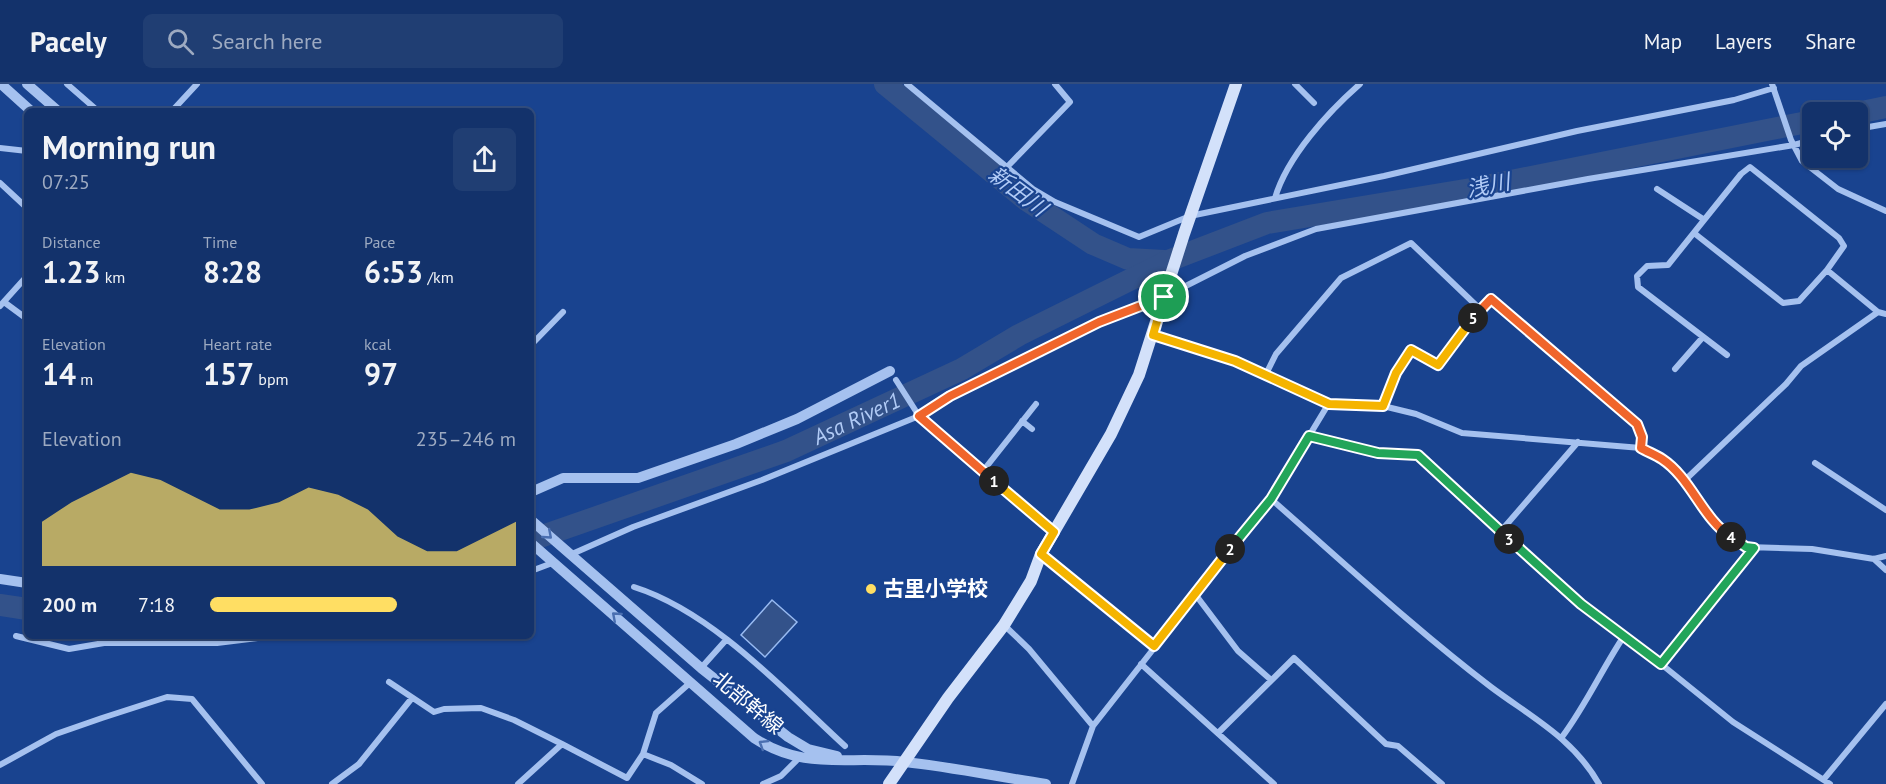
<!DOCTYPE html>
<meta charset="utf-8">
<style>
body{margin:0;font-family:"PT Sans","Noto Sans JP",sans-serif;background:#203e73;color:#f1f3f6;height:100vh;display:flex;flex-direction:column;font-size:22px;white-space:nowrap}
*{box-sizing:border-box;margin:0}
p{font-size:20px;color:#9daac1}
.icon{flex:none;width:33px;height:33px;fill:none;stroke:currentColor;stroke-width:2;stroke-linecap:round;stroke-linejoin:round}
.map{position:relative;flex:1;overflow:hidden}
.drawer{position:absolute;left:24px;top:24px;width:510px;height:531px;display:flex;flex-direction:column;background:#13326b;border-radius:9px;box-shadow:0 2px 4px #0004,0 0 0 2px #324d7e}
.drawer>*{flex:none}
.controls{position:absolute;left:1802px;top:18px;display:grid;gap:12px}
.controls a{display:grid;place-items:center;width:66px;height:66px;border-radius:9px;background:#13326b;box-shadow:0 2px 4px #0004,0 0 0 2px #324d7e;font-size:30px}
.pin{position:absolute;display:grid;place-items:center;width:51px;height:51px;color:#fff;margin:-26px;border:3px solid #fff;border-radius:50%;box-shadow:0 2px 6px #0007}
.km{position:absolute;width:30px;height:30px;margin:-15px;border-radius:50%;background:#222;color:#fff;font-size:16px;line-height:30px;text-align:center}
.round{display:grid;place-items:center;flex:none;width:63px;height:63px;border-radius:9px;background:#203e73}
.overview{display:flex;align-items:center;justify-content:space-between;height:102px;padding:0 18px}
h1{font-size:33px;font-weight:600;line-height:45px}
.figures{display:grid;grid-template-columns:repeat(3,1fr);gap:9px;height:102px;padding:6px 18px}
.figures div{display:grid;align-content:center}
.figures b{font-size:30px;font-weight:600}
.figures small{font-size:16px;font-weight:400}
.figures p{font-size:16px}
.chart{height:168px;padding:12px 18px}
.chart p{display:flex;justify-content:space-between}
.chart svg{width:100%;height:108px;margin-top:6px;fill:#ffde63;opacity:.7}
ul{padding:0 18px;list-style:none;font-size:20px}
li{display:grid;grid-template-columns:96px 72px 1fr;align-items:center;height:45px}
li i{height:15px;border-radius:8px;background:#ffde63}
header{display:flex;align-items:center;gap:36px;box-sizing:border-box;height:84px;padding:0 30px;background:#13326b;border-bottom:2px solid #324d7e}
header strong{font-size:28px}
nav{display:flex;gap:33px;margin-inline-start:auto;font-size:21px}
.search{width:420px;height:54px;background:#203e73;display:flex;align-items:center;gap:15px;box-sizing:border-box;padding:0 21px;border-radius:9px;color:#9daac1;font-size:22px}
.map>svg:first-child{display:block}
.water{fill:#33528a;stroke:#98baf1;stroke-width:1.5}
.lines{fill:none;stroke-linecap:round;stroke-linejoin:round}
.river{stroke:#33528a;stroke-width:22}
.minor{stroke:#a5c1ef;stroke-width:6}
.tertiary{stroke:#a5c1ef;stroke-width:10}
.secondary{stroke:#d3e1fa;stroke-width:12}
.oneway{stroke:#4a6fb1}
.split-1-casing{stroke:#fff;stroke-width:12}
.split-2-casing{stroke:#fff;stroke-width:12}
.split-3-casing{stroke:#fff;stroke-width:12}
.split-4-casing{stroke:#fff;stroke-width:12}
.split-5-casing{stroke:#fff;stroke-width:12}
.split-6-casing{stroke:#fff;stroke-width:12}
.split-1{stroke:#f0652b;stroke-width:8}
.split-2{stroke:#f5b400;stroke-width:8}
.split-3{stroke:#22a559;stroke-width:8}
.split-4{stroke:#22a559;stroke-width:8}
.split-5{stroke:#f0652b;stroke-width:8}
.split-6{stroke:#f5b400;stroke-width:8}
.poi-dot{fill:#ffde63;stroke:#19438f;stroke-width:2}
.labels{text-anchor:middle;stroke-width:4.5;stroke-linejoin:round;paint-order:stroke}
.poi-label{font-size:21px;font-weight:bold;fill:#fff;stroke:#19438f;text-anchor:start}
.street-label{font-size:21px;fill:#fff;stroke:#19438f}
.water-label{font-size:22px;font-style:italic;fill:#b1cbf6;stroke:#19438f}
</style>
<header>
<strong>Pacely</strong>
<div class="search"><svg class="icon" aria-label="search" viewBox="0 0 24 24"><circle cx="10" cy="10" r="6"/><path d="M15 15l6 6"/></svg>Search here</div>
<nav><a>Map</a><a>Layers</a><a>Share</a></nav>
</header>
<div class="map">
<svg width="1886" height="700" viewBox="0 0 1886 700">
<rect width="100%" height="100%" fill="#19438f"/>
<!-- water -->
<path class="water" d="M 772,516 L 797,538 L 765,573 L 741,551 Z"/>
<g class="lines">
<!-- river -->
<g class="river">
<path d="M 885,0 L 1025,115 L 1093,160 L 1128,175 L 1164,177"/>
<path d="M 1857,29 L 1886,23"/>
<path id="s1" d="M 531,456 L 786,367 L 962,285 L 1019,251 L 1168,177 L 1267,139 L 1471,105 L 1812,37"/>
<path d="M 0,521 L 27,525"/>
</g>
<!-- minor -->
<path class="minor" d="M 67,0 L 98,27
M 907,0 L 1033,105 L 1055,118 L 1139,153 L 1190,132 L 1384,92 L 1577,47 L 1734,16 L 1774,4
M 1295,0 L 1314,19
M 1772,0 L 1791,56 L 1802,77 L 1838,105 L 1886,127
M 172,27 L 197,0
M 1857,45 L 1886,40
M 0,64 L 27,67
M 1008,82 L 1070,18 L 1055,0
M 0,99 L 27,124
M 1657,105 L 1703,135
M 1275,114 C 1287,73 1328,28 1360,0
M 1694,149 L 1783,219 L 1799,217 L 1827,186 L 1844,162 L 1839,154 L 1750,83 L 1741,90 L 1668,181 L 1647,182 L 1637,192 L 1638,203 L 1727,271
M 1827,186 L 1878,228
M 4,218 L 27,235
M 0,222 L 27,192
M 1153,251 L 1235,277 L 1329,319 L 1383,322 L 1416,330 L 1462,349 L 1641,364 L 1663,375 L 1684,397 L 1722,447 L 1747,463 L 1812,465 L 1874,475 L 1886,472
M 531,261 L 563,228
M 1675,285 L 1703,253
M 1266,290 L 1276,270 L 1341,194 L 1411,159 L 1480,225
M 896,296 L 919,332 L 1054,449
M 1383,322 L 1396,289 L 1411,266 L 1438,281 L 1480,225 L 1491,215 L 1637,340 L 1643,353 L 1641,364
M 1022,337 L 1032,345
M 1309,352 L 1378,369 L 1418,371 L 1501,447
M 1578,358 L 1501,447 L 1581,521 L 1661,580 L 1733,638 L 1830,700
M 1815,379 L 1886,426
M 983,387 L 1036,320
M 1684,397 L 1786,300 L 1801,282 L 1878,228 L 1886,230
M 1271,415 C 1343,478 1415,545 1491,603 C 1531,633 1573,654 1599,700
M 572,470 L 633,443 L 762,396 L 919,332 L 949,312 L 1099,238 L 1164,213 L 1245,172 L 1316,145 L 1588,95 L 1794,61 L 1812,56
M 1041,470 L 1154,562
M 1874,475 L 1886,486
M 531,487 L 555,478
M 634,503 C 713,528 785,607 845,662
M 1195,510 L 1238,567 L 1270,595
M 1004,541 L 1029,565 L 1093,642
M 16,552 L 69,565 L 104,559 L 217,559 L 273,552
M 1141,580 L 1274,700
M 1661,580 L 1754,464
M 701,584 L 726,556
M 389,598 L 434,628 L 444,625 L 481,624 L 514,636 L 562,660
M 1219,648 L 1294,574 L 1386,660 L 1398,662 L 1442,700
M 1562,653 C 1586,621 1602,585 1624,552
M 643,670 L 656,629 L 691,598
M 0,681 L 56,650 L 102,634 L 167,613 L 192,615 L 262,700
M 1824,695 L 1886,620
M 332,700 L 359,680 L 412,614
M 518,700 L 562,660 L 627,694 L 643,670 L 671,681 L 702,700
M 763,700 L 781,692 L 798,675
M 1072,700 L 1093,642 L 1271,415 L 1329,319"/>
<!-- tertiary -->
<path class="tertiary" d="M 1,0 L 31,27
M 27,0 L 58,27
M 531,408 L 563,394 L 638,394 L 736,360 L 797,335 L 890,287
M 531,436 L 701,584 L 788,653 L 808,665 L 837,672
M 531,459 L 754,654 C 806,688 848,671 905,678 C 952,683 999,693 1046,700
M 0,495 L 27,499"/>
<!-- secondary -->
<path class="secondary" d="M 889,700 L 948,614 L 1004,541 L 1031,497 L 1041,470 L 1111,350 L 1139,291 L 1184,150 L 1236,0"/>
</g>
<!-- one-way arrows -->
<defs><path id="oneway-chevron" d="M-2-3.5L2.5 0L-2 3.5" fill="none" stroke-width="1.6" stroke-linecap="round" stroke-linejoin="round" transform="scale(1.5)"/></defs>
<g class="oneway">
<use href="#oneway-chevron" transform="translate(548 451) rotate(41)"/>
<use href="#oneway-chevron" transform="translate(616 532) rotate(-139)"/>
<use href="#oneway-chevron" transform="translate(763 660) rotate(-148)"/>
</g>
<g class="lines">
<!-- split-1 casing -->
<g class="split-1-casing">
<path id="split-1" d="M 994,397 L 919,332 L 950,312 L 1099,238 L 1164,213"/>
</g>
<!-- split-2 casing -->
<g class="split-2-casing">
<path id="split-2" d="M 994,397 L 1054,448 L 1041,470 L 1154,562 L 1230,465"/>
</g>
<!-- split-3 casing -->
<g class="split-3-casing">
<path id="split-3" d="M 1230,465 L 1271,415 L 1309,352 L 1378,369 L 1418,371 L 1509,455"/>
</g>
<!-- split-4 casing -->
<g class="split-4-casing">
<path id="split-4" d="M 1509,455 L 1581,520 L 1661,580 L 1754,464 L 1746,463 L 1731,453"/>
</g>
<!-- split-5 casing -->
<g class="split-5-casing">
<path id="split-5" d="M 1473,234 L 1491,215 L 1637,340 L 1642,353 L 1641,364 C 1648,368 1656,371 1662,375 C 1691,394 1702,434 1731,453"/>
</g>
<!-- split-6 casing -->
<g class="split-6-casing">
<path id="split-6" d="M 1164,213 L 1153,251 L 1235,277 L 1329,320 L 1383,322 L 1396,289 L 1411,266 L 1438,281 L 1473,234"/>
</g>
<!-- split-1 -->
<use href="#split-1" class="split-1"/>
<!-- split-2 -->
<use href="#split-2" class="split-2"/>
<!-- split-3 -->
<use href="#split-3" class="split-3"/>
<!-- split-4 -->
<use href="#split-4" class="split-4"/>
<!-- split-5 -->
<use href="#split-5" class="split-5"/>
<!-- split-6 -->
<use href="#split-6" class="split-6"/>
</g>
<!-- markers -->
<circle class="poi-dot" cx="871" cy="505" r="6"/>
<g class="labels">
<!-- poi labels -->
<g class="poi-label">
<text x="883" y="512">古里小学校</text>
</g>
<!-- street labels -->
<g class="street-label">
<text transform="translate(748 619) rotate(40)" y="7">北部幹線</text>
</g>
<!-- water labels -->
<g class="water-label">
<text transform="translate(1488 101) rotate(-11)" y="8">浅川</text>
<text transform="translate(1018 107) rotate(37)" y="8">新田川</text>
<text dy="8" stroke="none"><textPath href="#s1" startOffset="348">Asa River1</textPath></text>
</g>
</g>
</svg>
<div class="controls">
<a><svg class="icon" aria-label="locate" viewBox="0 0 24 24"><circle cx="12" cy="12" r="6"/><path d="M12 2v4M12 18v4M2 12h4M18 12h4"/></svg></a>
</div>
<div class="pin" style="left:1164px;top:213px;background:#1e9e55"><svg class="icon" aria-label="arrive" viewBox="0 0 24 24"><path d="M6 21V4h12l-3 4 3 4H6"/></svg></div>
<b class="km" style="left:994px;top:397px">1</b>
<b class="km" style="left:1230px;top:465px">2</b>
<b class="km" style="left:1509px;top:455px">3</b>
<b class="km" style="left:1731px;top:453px">4</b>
<b class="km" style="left:1473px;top:234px">5</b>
<section class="drawer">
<div class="overview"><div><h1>Morning run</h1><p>07:25</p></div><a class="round"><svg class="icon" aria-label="share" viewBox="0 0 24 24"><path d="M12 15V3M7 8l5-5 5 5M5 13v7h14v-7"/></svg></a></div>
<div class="figures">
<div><p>Distance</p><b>1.23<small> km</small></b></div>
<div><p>Time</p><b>8:28</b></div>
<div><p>Pace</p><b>6:53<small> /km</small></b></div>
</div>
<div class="figures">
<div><p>Elevation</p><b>14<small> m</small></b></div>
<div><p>Heart rate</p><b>157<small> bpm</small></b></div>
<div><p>kcal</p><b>97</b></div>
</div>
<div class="chart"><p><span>Elevation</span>235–246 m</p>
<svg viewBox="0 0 160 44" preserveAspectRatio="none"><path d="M0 44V26L10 18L20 12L30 6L40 9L50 15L60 21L70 21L80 18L90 12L100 15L110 21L120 32L130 38L140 38L150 32L160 26V44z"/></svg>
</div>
<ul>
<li><b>200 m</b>7:18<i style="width:61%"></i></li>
</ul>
</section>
</div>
